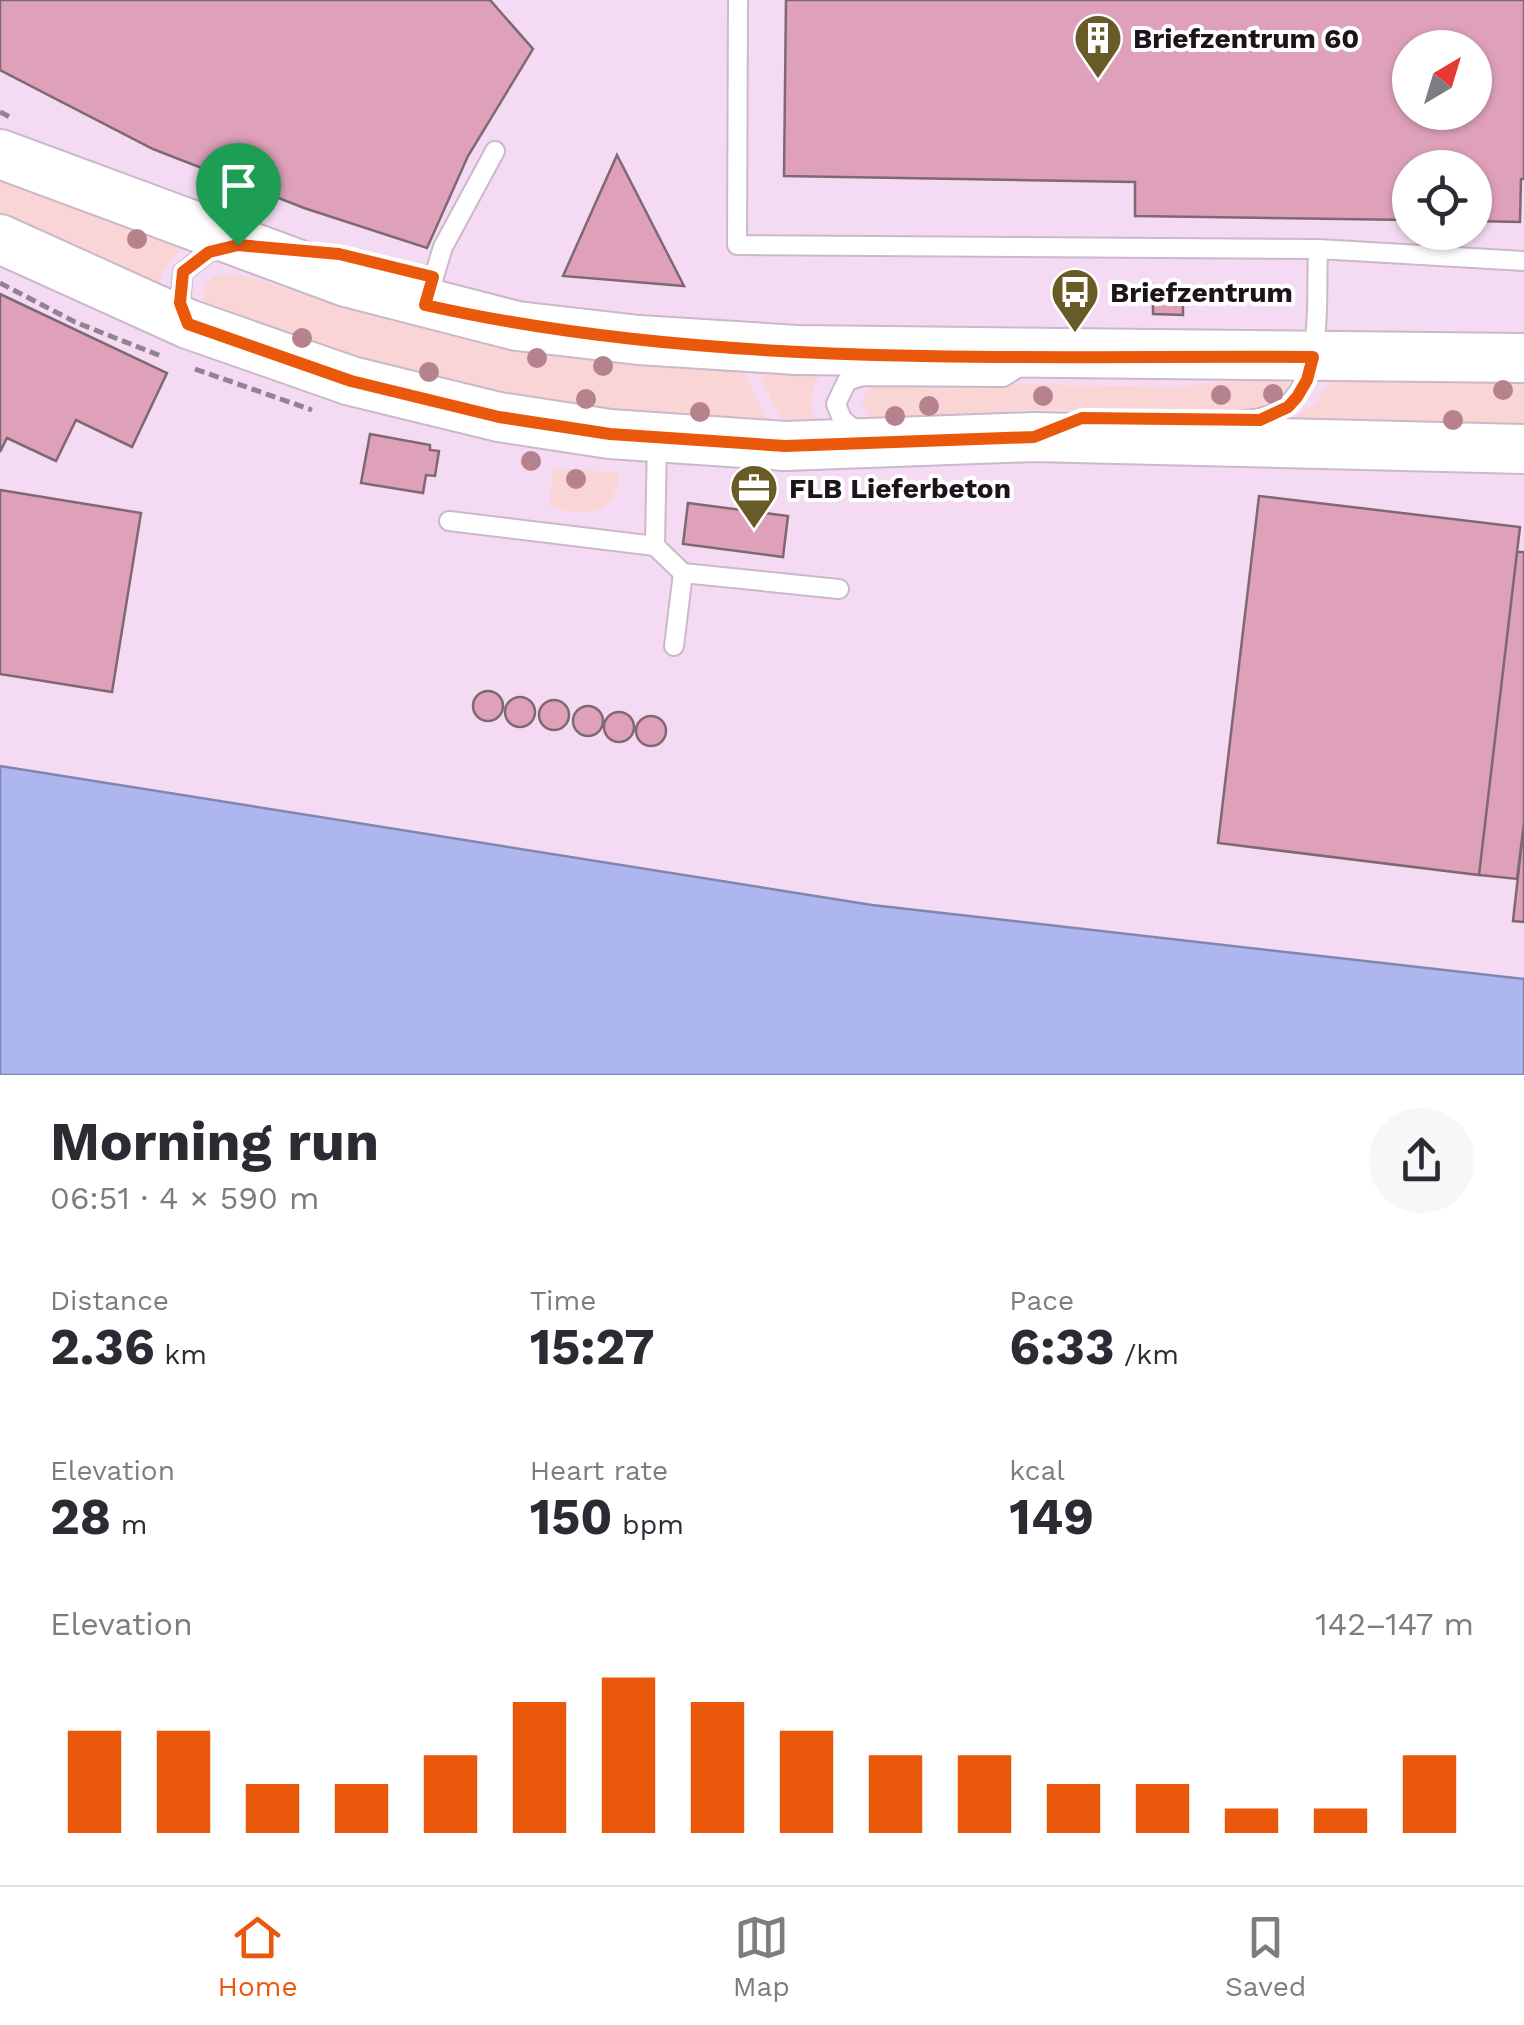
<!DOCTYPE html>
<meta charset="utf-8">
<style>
body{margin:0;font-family:"Work Sans",sans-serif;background:#f7f7f7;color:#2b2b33;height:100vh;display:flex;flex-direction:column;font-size:38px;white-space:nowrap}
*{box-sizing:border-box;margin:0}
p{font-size:32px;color:#7c7c81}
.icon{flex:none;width:55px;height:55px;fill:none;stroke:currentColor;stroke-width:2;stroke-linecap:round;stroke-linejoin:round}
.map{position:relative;height:1075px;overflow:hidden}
.side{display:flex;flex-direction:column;background:#fff;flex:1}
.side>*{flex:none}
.needle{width:65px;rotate:38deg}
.buttons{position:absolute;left:1392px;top:30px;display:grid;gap:20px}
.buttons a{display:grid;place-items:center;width:100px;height:100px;border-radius:50%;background:#fff;box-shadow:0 2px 8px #0004;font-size:50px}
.pin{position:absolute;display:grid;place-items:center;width:85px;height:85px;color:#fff;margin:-102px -42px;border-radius:50% 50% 50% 0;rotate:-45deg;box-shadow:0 0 10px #0007}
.pin .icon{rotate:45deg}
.round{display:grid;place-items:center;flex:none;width:105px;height:105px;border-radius:52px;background:#f7f7f7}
.headline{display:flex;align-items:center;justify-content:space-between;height:170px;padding:0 50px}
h1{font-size:55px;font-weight:700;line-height:75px}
.stats{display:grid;grid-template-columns:repeat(3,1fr);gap:15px;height:170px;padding:10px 50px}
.stats div{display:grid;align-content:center}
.stats b{font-size:50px;font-weight:700}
.stats small{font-size:28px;font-weight:400}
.stats p{font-size:28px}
.chart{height:280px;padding:20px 50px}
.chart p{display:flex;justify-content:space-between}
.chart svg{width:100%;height:180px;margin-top:10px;stroke:#ea580c;stroke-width:6}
.menu{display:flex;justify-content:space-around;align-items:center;height:140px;border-top:2px solid #e1e1e2;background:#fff;font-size:28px;color:#7c7c81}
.menu a{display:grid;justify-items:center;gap:5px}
.menu .active{color:#ea580c}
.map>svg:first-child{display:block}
.built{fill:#f4dbf3;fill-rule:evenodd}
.green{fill:#fad5d5}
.water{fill:#adb6ee;stroke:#8186af;stroke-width:2.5}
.building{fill:#dfa1ba;stroke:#7f6971;stroke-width:2.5;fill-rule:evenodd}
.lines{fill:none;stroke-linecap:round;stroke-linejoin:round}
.lane-casing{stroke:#cbb8ca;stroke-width:22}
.secondary-casing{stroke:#cbb8ca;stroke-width:52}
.path{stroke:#91838f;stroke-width:5;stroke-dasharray:10 5;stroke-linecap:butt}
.lane{stroke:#fff;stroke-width:18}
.secondary{stroke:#fff;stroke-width:48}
.tree{fill:#b6828d}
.route-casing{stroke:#fff;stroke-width:20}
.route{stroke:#ea580c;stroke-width:12}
.labels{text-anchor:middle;stroke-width:8;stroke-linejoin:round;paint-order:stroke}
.poi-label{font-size:28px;font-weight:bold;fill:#1b151b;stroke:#fff;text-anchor:start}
</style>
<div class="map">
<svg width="1524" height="1075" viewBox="0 0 1524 1075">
<rect width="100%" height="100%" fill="#fce8fa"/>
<!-- built -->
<path class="built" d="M 0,0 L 1524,0 L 1524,979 L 872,905 L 0,766 ZM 1410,48 L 1475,48 L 1475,112 L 1410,112 ZM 1410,168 L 1475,168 L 1475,232 L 1410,232 Z"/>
<!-- green -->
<path class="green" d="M 0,177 L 185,244 L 163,270 L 158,294 L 0,223 Z
M 216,275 L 241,275 L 342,307 L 496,343 L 743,369 L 767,421 L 621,413 L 435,384 L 207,310 C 200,297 203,284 216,275 Z
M 758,369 L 816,371 L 820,377 C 809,392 809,405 816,422 L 781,421 Z
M 1284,375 L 1289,383 L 1275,403 L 1235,414 L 1028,409 L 914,423 L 878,421 L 869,416 L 862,403 L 867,390 L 886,382 L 1177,387 Z
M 1334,377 L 1524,377 L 1524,430 L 1287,422 L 1314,405 Z
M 554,468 L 619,473 C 616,517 585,518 549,506 Z"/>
<!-- water -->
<path class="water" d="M 0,766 L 872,905 L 1524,979 L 1524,1075 L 0,1075 Z"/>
<!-- building -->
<path class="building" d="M 0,0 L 490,0 L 533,49 L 468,156 L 427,248 L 304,208 L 153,149 L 0,70 Z
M 786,0 L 1524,0 L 1524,179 L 1521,179 L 1520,222 L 1475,221 L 1475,168 L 1410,168 L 1410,220 L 1135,216 L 1135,182 L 784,176 ZM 1410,48 L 1475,48 L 1475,112 L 1410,112 Z
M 617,155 L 684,286 L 563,276 Z
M 1153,291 L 1183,291 L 1183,315 L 1153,314 Z
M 0,294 L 167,373 L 132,447 L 76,420 L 56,461 L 7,438 L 0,452 Z
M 370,434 L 430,445 L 430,450 L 439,451 L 435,476 L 426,475 L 423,493 L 361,483 Z
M 0,490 L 141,513 L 112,692 L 0,674 Z
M 1259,496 L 1520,527 L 1479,875 L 1218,843 Z
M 688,503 L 788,516 L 783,557 L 683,544 Z
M 1517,552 L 1524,552 L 1524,823 L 1517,879 L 1479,875 Z
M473 706a15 15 0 1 1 30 0a15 15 0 1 1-30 0Z
M505 712a15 15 0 1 1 30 0a15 15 0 1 1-30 0Z
M539 715a15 15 0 1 1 30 0a15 15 0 1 1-30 0Z
M573 721a15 15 0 1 1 30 0a15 15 0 1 1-30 0Z
M604 727a15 15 0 1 1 30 0a15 15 0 1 1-30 0Z
M636 731a15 15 0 1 1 30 0a15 15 0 1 1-30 0Z
M 1524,823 L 1524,922 L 1513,921 Z"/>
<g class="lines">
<!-- lane casing -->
<g class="lane-casing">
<path id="lane" d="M 738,0 L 737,245 L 1318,249 L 1524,261
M 427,300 L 443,247 L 495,151
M 185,317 L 180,303 L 183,272 L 209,252 L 223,248
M 1241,420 C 1330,420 1315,311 1318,249
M 860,435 L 842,419 L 836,404 L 847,381 L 863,376 L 1003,377 L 1021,366
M 657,438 L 655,546 L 683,573 L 674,646
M 449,521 L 655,546
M 683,573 L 839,589"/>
</g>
<!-- secondary casing -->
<g class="secondary-casing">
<path id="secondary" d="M 0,154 L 346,282 L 517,326 L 639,340 L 797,350 L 1524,358
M 0,239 L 188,324 L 351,381 L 499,417 L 610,434 L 785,446 L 1034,437 L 1524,449"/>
</g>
<!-- path -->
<path class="path" d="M 0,112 L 12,118
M 0,283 L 75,322 L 161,356
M 195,369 L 312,410"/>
<!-- lane -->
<use href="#lane" class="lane"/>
<!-- secondary -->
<use href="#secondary" class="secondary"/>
</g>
<!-- trees -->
<g class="tree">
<circle cx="137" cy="239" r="10"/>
<circle cx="302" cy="338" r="10"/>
<circle cx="537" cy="358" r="10"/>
<circle cx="603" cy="366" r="10"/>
<circle cx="429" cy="372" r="10"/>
<circle cx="1503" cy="390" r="10"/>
<circle cx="1273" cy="394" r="10"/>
<circle cx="1221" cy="395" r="10"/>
<circle cx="1043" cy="396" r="10"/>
<circle cx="586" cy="399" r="10"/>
<circle cx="929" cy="406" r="10"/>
<circle cx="700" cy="412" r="10"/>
<circle cx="895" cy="416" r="10"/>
<circle cx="1453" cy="420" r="10"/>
<circle cx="531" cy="461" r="10"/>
<circle cx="576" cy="479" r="10"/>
<circle cx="739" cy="486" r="10"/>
</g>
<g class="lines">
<!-- route casing -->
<g class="route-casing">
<path id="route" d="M 238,245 L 339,254 L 433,277 L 425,305 C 714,370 1018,355 1313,357 L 1307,380 L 1297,397 L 1288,407 L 1260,420 L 1082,418 L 1034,437 L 785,446 L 610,434 L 499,417 L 351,381 L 188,324 L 180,303 L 183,272 L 209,252 Z"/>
</g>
<!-- route -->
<use href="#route" class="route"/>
</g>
<!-- icons -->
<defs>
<g id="building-pin" transform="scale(2.5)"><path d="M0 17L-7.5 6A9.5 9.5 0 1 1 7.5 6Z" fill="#685b28" stroke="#fff"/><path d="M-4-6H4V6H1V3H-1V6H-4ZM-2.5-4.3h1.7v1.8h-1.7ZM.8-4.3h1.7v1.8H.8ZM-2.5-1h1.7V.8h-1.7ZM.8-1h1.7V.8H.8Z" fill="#fff"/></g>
<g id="bus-pin" transform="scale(2.5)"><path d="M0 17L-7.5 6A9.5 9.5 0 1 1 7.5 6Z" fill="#685b28" stroke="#fff"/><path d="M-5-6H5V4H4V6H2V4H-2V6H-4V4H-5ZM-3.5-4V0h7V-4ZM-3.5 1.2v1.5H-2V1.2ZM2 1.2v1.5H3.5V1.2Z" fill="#fff"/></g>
<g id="office-pin" transform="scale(2.5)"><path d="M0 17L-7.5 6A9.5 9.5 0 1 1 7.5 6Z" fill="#685b28" stroke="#fff"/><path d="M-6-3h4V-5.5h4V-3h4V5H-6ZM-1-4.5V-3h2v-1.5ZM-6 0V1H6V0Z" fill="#fff"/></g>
</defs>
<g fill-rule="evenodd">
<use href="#building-pin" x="1098" y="38"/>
<use href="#bus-pin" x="1075" y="292"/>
<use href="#office-pin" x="754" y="488"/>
</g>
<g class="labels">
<!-- poi labels -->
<g class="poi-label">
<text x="1133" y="48">Briefzentrum 60</text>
<text x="1110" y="302">Briefzentrum</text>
<text x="789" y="498">FLB Lieferbeton</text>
</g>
</g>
</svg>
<div class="buttons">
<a><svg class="needle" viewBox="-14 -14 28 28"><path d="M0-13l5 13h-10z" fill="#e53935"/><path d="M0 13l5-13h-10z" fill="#7c7c81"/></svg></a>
<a><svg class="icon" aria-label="locate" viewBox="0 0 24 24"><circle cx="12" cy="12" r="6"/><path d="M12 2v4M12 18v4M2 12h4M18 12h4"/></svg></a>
</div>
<div class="pin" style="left:238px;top:245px;background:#1e9e55"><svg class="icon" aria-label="arrive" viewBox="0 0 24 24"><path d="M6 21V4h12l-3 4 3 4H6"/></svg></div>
</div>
<section class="side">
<div class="headline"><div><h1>Morning run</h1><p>06:51 · 4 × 590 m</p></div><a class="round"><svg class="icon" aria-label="share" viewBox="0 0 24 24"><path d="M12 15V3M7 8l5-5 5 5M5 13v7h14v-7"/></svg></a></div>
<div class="stats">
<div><p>Distance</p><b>2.36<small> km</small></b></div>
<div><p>Time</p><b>15:27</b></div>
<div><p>Pace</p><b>6:33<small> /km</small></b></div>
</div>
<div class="stats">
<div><p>Elevation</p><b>28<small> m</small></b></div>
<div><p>Heart rate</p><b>150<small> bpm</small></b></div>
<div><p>kcal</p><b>149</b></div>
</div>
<div class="chart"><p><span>Elevation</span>142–147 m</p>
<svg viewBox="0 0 160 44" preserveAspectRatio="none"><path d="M5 44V19M15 44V19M25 44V32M35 44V32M45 44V25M55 44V12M65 44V6M75 44V12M85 44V19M95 44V25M105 44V25M115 44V32M125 44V32M135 44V38M145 44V38M155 44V25"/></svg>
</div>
</section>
<nav class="menu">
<a class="active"><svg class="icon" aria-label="home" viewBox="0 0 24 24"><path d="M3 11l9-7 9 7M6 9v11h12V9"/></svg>Home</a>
<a><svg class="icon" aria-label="map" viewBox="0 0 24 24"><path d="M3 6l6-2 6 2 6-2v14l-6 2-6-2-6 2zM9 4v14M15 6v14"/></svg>Map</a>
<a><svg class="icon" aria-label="saved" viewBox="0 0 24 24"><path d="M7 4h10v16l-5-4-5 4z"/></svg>Saved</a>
</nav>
